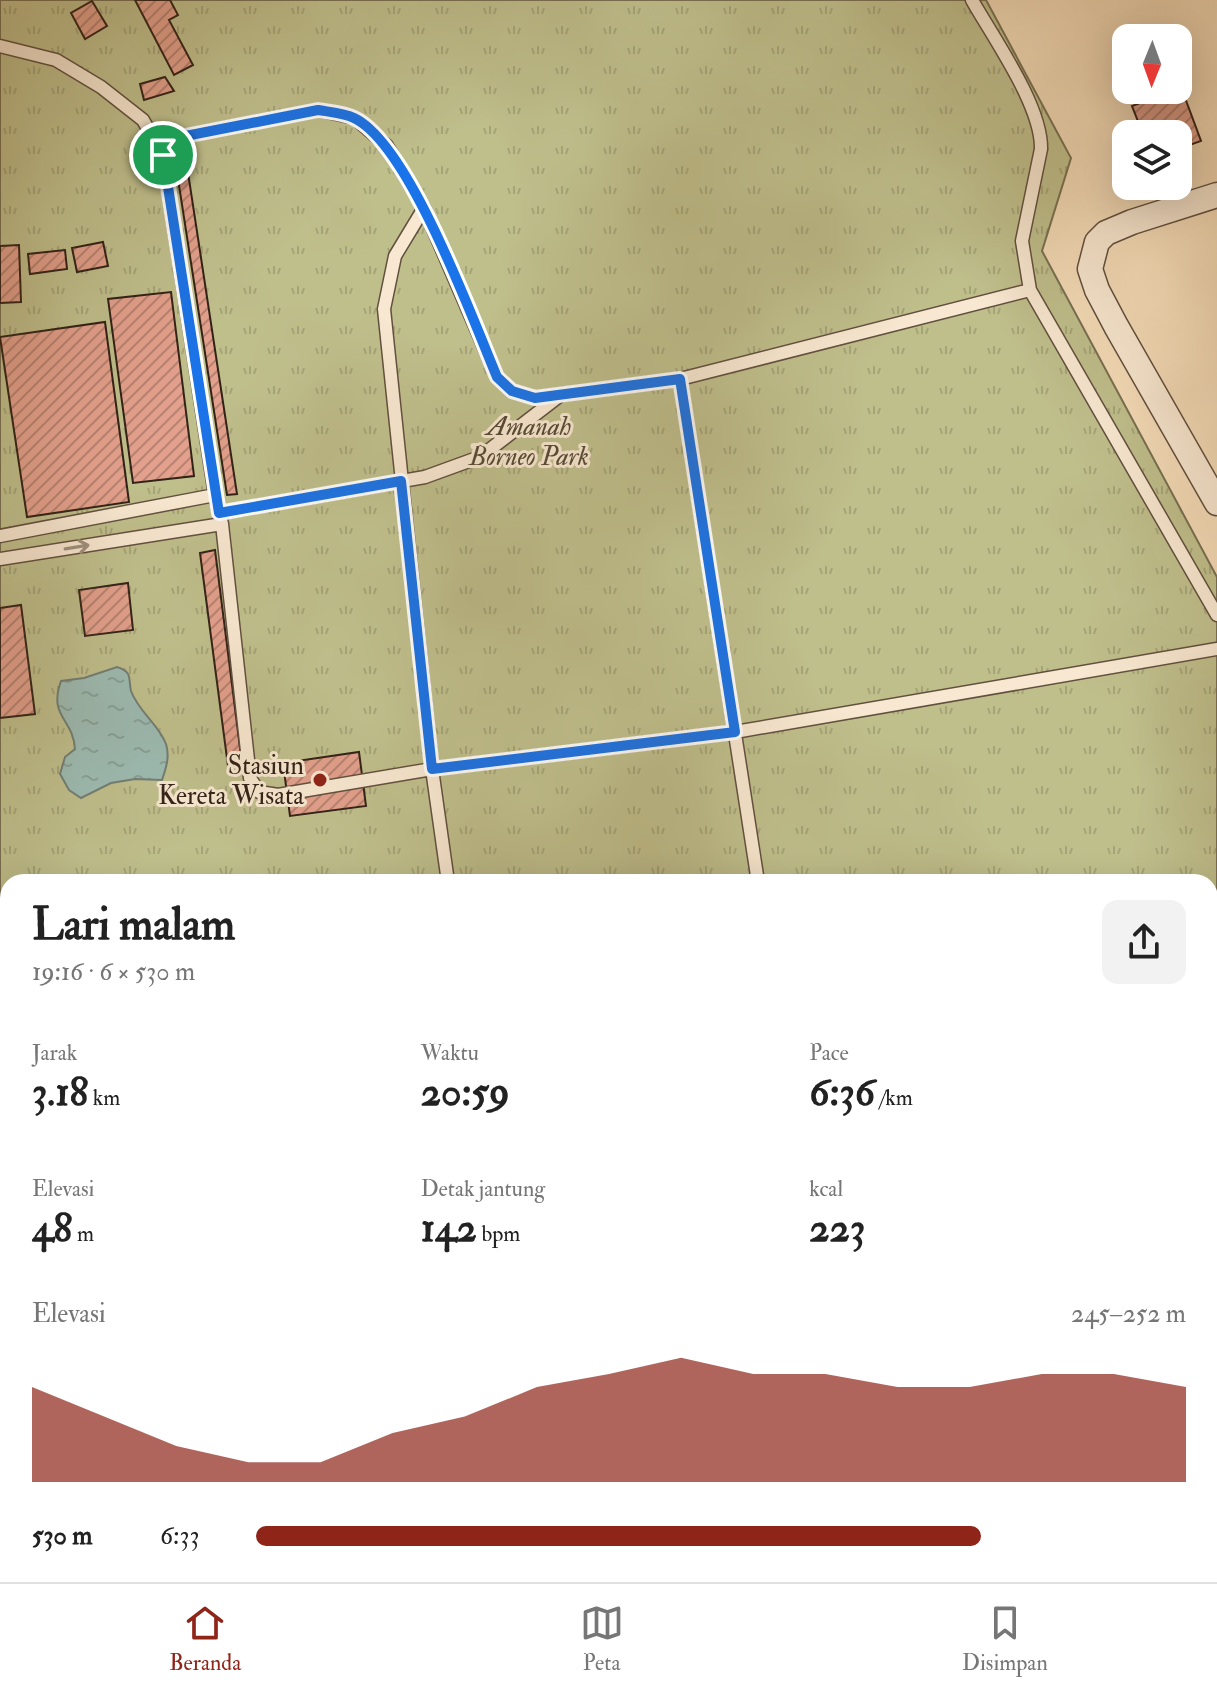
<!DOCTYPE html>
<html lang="id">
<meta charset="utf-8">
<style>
body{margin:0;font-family:"IM FELL Double Pica",serif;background:#f2f2f2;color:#222;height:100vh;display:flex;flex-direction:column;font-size:30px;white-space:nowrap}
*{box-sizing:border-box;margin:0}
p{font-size:26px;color:#767676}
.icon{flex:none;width:44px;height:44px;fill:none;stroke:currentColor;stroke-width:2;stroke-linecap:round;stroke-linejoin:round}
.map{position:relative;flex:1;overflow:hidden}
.side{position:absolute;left:0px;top:874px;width:1218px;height:708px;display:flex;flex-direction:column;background:#fff;border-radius:24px 24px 0 0;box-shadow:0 8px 32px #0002}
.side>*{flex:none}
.needle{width:52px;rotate:181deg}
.fabs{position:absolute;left:1112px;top:24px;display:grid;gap:16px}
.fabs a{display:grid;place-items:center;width:80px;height:80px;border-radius:16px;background:#fff;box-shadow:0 8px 32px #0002;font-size:40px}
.pin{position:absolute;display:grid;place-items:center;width:68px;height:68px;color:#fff;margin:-34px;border:4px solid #fff;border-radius:50%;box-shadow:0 2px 8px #0007}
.round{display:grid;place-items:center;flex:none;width:84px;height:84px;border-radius:16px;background:#f2f2f2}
.summary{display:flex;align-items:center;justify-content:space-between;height:136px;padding:0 32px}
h1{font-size:44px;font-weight:700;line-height:60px}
.metrics{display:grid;grid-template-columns:repeat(3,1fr);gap:12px;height:136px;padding:8px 32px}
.metrics div{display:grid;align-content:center}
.metrics b{font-size:40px;font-weight:700}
.metrics small{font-size:22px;font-weight:400}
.metrics p{font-size:22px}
.chart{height:224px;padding:16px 32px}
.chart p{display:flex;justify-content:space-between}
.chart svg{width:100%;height:144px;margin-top:8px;fill:#8f2418;opacity:.7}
ul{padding:0 32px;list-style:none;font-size:26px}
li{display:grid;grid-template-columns:128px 96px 1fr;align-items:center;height:60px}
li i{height:20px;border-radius:10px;background:#8f2418}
.menu{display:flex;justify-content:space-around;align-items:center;height:112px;border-top:2px solid #e0e0e0;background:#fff;font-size:22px;color:#767676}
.menu a{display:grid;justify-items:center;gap:4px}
.menu .current{color:#8f2418}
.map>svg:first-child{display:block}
.park{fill:url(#park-tufts);stroke:#787052;stroke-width:2;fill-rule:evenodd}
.water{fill:url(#water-ripples);stroke:#727e74;stroke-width:2}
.building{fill:url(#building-hatch);stroke:#322217;stroke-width:2}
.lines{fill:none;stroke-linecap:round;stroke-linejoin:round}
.lane-casing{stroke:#62503f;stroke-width:15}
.street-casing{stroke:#62503f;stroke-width:27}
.lane{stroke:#f8e8d1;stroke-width:12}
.street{stroke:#f8e8d1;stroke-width:24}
.oneway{stroke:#9f8f7d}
.route-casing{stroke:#fff;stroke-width:16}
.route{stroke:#1a73e8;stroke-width:10}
.poi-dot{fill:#8f2418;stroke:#f8e8d1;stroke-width:3}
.labels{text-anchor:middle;stroke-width:6;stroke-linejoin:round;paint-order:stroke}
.park-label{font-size:26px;font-style:italic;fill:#554934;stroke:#f8e8d1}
.poi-label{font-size:26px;fill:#322217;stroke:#f8e8d1;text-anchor:end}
</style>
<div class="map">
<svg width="1217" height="1582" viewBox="0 0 1217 1582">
<defs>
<pattern id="park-tufts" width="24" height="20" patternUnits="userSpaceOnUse" patternTransform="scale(2)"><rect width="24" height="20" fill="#bfbf8c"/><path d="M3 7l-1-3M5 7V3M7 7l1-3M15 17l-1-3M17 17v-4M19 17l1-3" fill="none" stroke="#a5a478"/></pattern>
<pattern id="water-ripples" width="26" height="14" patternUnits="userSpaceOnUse" patternTransform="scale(2)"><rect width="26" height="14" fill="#9cbbb2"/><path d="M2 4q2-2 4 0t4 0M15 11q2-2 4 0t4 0" fill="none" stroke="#87a098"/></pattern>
<pattern id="building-hatch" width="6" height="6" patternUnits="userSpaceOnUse" patternTransform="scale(2)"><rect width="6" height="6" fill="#e3a08c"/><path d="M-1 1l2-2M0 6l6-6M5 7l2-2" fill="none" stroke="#b98271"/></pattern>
</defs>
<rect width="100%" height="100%" fill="#f4dcb8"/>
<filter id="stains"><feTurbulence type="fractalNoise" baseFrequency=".0025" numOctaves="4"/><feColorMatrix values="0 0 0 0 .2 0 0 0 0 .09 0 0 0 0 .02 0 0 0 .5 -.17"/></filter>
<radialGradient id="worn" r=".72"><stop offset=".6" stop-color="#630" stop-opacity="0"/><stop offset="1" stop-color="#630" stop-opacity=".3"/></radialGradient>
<!-- park -->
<path class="park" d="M 0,0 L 986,0 L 1071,158 L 1042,251 L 1217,577 L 1217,1582 L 0,1582 ZM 8,882 L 1210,882 L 1210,1574 L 8,1574 Z"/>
<!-- water -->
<path class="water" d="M 117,667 C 133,672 128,678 131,691 C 138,711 159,725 166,744 C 170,757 166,768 162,780 L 135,779 L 111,783 L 81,798 L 69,790 L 60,774 L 65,757 L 75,749 C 73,718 48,717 61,681 L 84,678 Z"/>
<!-- building -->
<path class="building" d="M 135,0 L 170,0 L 178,15 L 169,20 L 193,65 L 174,75 Z
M 92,1 L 107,26 L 85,39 L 71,13 Z
M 165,77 L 174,91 L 144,100 L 140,84 Z
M 1181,87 L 1201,141 L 1178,149 L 1178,134 L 1143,134 L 1132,106 Z
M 176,166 L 187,166 L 237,494 L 227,495 Z
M 103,242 L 108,266 L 77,272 L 72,248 Z
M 19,245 L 21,302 L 0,303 L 0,246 Z
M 65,250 L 67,269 L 30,274 L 28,254 Z
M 171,292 L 194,476 L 133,483 L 108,299 Z
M 105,322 L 129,502 L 27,517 L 0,337 Z
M 215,550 L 242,764 L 228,766 L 200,553 Z
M 128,583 L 133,630 L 85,636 L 79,590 Z
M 21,605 L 35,714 L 0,718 L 0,608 Z
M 359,752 L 366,806 L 290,816 L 283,763 Z
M 8,1199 L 8,1267 L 0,1268 L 0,1200 Z"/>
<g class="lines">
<!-- lane casing -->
<g class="lane-casing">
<path id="lane" d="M 972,0 C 994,39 1042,106 1041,149 L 1022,241 L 1030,290 L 1217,615
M 0,46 L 56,60 L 101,87 L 143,120 L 163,155 L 215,495 L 222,524 L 250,778 L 259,792 L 278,795 L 432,769 L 735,732 L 1217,649
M 155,142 L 318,110 L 355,118 L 387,146 L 424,208 L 497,377 L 512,391 L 535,398 L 680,379 L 1030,290
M 424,208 L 395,256 L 384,309 L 432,769 L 448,882
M 680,379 L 758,882
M 219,513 L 425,477 L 480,457 L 558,397
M 0,536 L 215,495
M 0,559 L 222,524
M 1210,1053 L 1217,1034
M 1210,1067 L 1217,1099
M 0,1366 L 8,1364
M 0,1517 L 9,1582
M 83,1574 L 84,1582
M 171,1574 L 172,1582"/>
</g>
<!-- street casing -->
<g class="street-casing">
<path id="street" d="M 1217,195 L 1132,222 L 1106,233 L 1097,242 L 1090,269 L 1097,290 L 1116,326 L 1217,503"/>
</g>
<!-- lane -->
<use href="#lane" class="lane"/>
<!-- street -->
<use href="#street" class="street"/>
</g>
<!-- one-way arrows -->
<defs><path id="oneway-shaft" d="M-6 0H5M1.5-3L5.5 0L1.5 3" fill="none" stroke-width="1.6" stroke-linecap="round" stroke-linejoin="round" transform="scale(2)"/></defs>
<use class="oneway" href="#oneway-shaft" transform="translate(77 547) rotate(-9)"/>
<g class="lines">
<!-- route casing -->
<g class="route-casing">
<path id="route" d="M 318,110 C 329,112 344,113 354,118 C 409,144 472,318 497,377 L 512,391 L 535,398 L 680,379 L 735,732 L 432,769 L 401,481 L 219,513 L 163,155 L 155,142 Z"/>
</g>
<!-- route -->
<use href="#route" class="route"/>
</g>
<!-- markers -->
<circle class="poi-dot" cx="320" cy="780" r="8"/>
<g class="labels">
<!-- park labels -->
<g class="park-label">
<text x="529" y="435">Amanah<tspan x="529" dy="30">Borneo Park</tspan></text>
</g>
<!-- poi labels -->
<g class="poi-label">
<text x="304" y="774">Stasiun<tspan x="304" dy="30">Kereta Wisata</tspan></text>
</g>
</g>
<rect width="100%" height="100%" filter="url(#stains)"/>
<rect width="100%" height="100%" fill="url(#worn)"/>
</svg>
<div class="fabs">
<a><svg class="needle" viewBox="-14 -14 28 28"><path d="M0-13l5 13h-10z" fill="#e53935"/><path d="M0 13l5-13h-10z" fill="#767676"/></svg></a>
<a><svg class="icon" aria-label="layers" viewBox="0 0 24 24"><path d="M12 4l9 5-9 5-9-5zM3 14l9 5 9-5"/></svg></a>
</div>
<div class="pin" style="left:163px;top:155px;background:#1e9e55"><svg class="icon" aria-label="arrive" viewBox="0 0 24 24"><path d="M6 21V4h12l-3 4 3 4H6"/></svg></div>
<section class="side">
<div class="summary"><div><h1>Lari malam</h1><p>19:16 · 6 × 530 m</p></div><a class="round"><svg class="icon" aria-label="share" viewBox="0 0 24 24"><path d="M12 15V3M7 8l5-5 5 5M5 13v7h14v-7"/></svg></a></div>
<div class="metrics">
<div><p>Jarak</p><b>3.18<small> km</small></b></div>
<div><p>Waktu</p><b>20:59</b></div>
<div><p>Pace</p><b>6:36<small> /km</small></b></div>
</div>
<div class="metrics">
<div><p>Elevasi</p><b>48<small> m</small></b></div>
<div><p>Detak jantung</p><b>142<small> bpm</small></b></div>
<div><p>kcal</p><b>223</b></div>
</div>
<div class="chart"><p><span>Elevasi</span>245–252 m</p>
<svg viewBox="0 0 160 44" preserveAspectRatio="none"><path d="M0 44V15L10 24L20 33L30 38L40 38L50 29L60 24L70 15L80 11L90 6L100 11L110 11L120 15L130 15L140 11L150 11L160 15V44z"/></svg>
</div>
<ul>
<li><b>530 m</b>6:33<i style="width:78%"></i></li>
</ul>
</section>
</div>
<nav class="menu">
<a class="current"><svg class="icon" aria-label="home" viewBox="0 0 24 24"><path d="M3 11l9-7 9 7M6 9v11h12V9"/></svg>Beranda</a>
<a><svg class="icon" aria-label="map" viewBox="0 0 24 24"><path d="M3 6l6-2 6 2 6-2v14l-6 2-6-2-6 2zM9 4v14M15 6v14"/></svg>Peta</a>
<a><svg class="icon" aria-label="saved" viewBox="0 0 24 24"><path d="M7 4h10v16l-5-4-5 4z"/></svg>Disimpan</a>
</nav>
